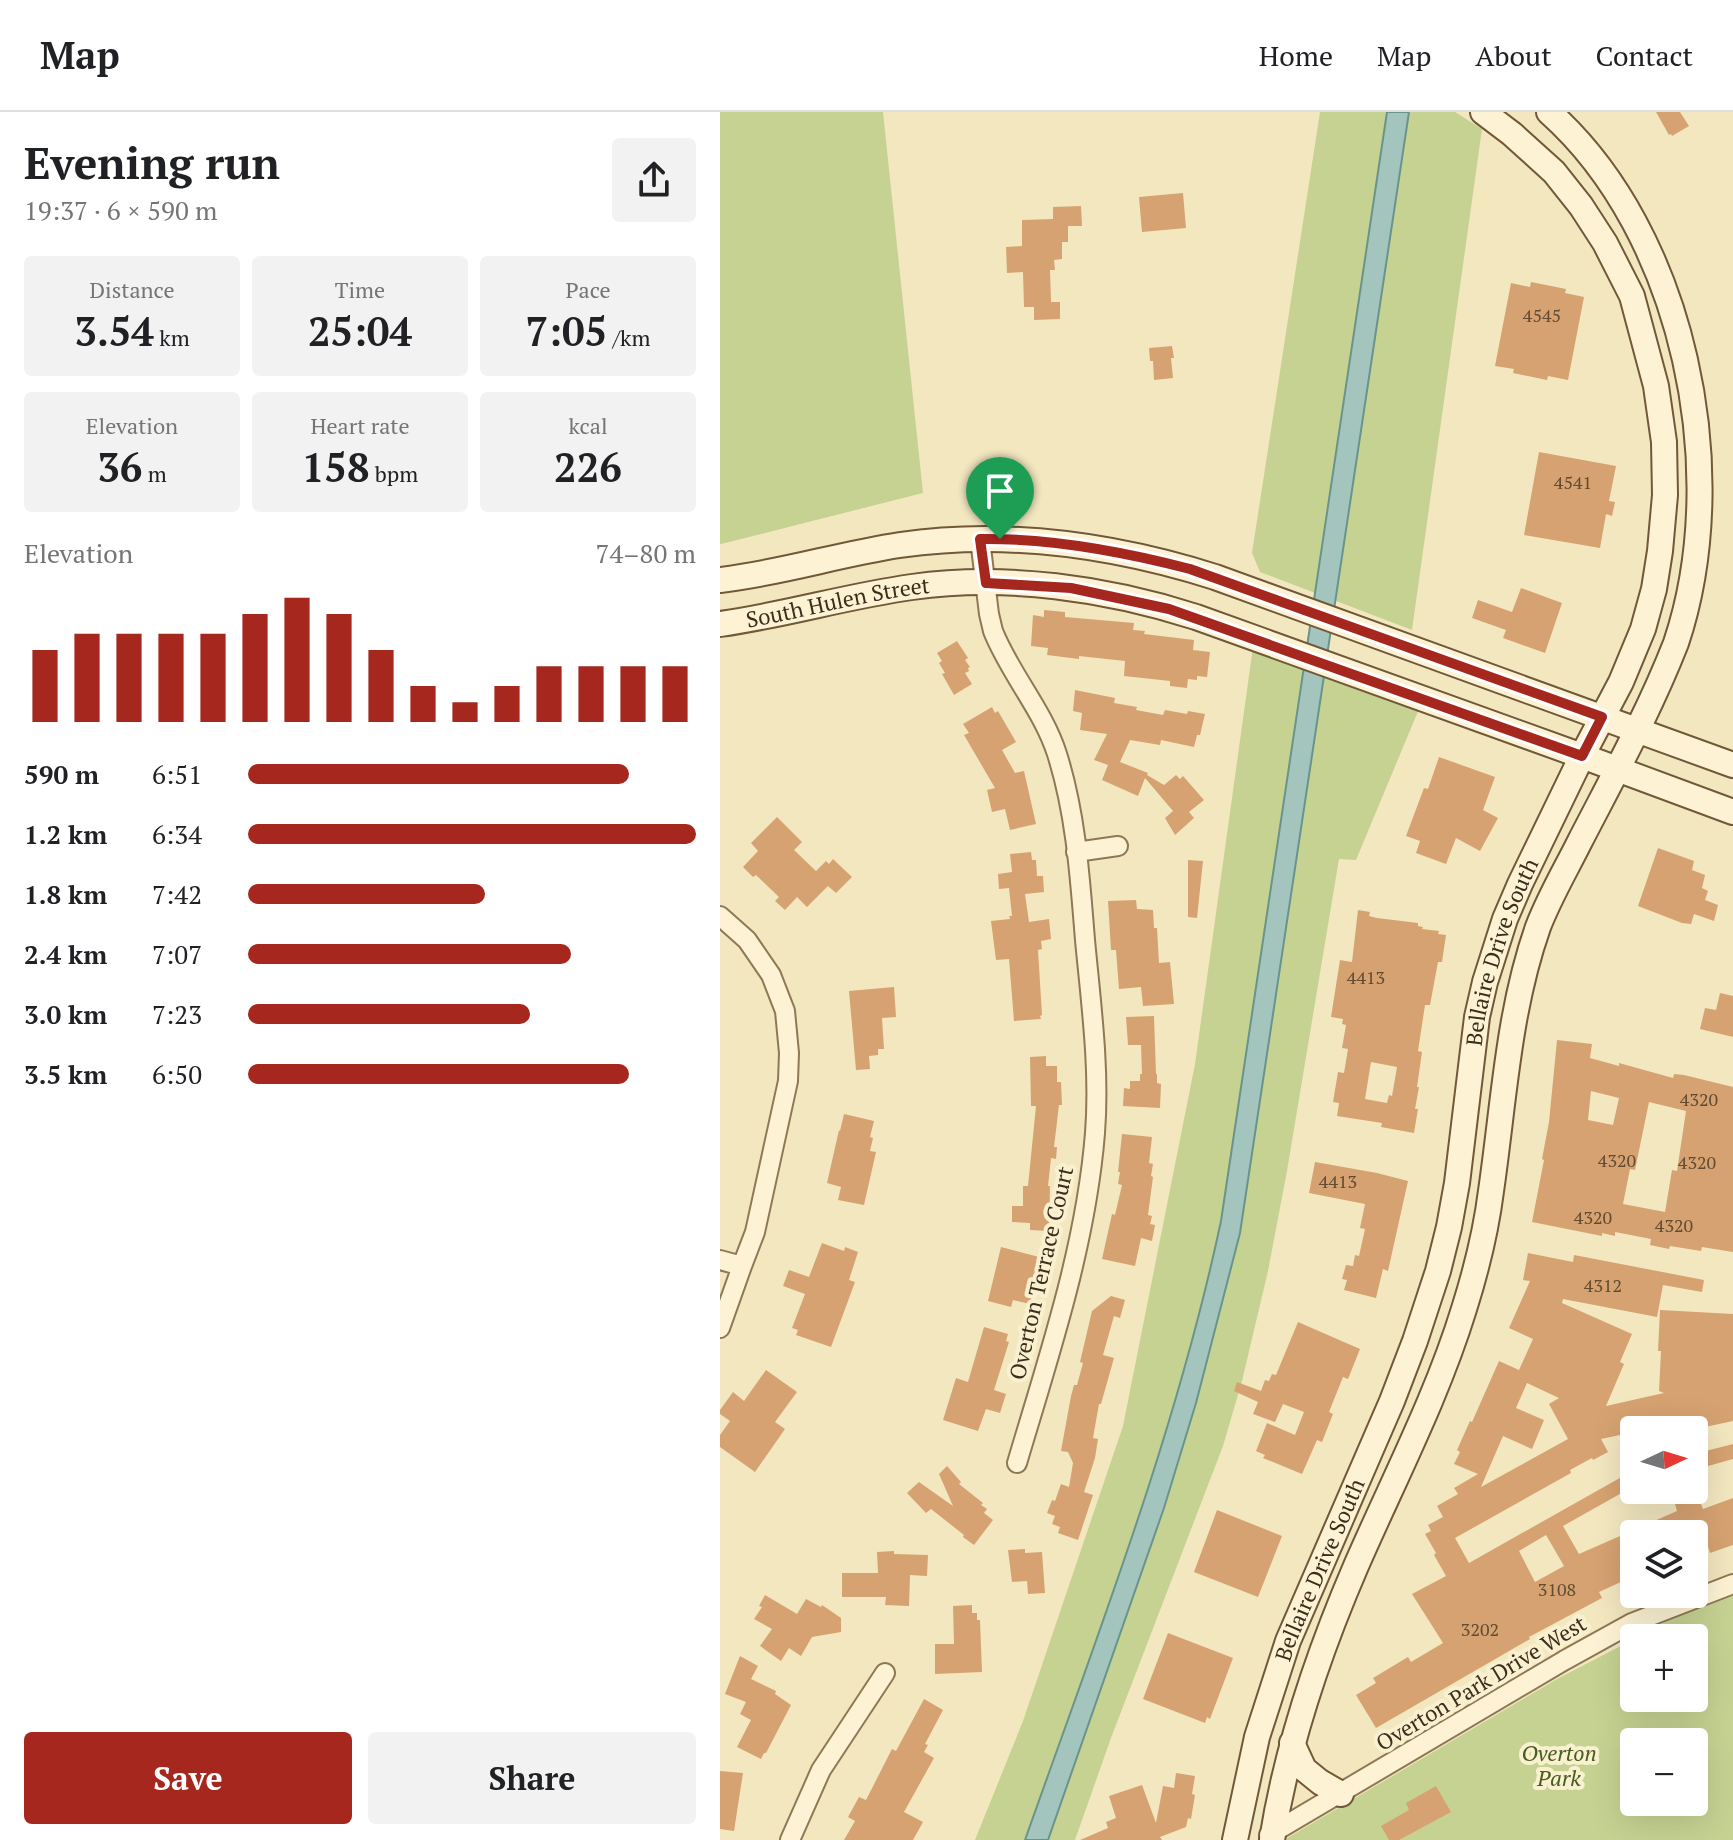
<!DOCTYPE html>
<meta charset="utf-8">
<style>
body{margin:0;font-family:"PT Serif",serif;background:#f2f2f2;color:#202124;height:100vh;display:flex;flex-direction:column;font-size:30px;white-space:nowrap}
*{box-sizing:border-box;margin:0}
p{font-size:26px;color:#757577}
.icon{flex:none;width:44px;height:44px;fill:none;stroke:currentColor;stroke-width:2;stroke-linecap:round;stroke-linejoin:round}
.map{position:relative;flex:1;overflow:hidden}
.details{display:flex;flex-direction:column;background:#fff;width:720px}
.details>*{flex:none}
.needle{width:52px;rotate:86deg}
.fabs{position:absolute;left:900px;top:1304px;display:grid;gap:16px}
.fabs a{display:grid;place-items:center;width:88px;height:88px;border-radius:8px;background:#fff;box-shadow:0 8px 32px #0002;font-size:40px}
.pin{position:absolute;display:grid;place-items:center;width:68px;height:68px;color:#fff;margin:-82px -34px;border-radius:50% 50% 50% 0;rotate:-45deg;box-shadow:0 0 8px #0007}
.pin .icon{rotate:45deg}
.round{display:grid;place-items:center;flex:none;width:84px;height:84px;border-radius:8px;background:#f2f2f2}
.head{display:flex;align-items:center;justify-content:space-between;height:136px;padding:0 24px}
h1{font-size:44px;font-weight:700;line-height:60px}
.figures{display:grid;grid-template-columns:repeat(3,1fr);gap:12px;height:136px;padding:8px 24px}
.figures div{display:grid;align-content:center;border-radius:8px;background:#f2f2f2;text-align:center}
.figures b{font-size:40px;font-weight:700}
.figures small{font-size:22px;font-weight:400}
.figures p{font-size:22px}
.chart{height:224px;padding:16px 24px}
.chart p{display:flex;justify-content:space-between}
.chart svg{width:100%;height:144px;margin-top:8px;stroke:#a5271e;stroke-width:6}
.primary-button{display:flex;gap:16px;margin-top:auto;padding:16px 24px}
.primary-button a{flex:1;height:92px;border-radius:8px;background:#a5271e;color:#fff;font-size:32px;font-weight:700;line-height:92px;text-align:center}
.primary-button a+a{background:#f2f2f2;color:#202124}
ul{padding:0 24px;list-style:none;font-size:26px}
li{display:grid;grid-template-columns:128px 96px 1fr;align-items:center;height:60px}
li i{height:20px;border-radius:10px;background:#a5271e}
header{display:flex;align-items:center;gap:48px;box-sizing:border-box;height:112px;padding:0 40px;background:#fff;border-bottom:2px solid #e0e0e0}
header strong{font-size:38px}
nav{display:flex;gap:44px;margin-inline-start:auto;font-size:28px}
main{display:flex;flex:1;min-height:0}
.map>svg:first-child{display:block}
.green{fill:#c6d292;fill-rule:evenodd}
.water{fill:#a3c5bd;stroke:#69948c;stroke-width:2}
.building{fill:#d6a271;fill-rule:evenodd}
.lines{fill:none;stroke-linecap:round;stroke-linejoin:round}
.minor-casing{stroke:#8e7855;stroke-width:22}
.secondary-casing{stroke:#705839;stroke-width:28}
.minor{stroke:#fdf3d4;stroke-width:18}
.secondary{stroke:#fdf3d4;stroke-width:24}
.route-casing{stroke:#fff;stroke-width:16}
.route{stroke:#a5271e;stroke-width:10}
.labels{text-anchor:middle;stroke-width:8;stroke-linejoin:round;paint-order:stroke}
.number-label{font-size:18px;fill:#624b31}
.street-label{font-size:22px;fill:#3c2e1c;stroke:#f9f0d0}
.park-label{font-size:22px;font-style:italic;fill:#485b20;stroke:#f9f0d0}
</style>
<header>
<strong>Map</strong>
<nav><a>Home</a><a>Map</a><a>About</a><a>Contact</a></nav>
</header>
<main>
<section class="details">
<div class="head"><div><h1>Evening run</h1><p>19:37 · 6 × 590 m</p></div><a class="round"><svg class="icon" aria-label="share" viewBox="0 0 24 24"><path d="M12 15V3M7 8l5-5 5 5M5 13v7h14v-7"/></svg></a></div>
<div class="figures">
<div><p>Distance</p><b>3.54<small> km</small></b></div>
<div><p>Time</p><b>25:04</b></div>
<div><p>Pace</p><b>7:05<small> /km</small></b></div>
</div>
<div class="figures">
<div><p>Elevation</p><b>36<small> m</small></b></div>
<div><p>Heart rate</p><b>158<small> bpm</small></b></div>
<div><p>kcal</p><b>226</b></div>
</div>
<div class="chart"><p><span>Elevation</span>74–80 m</p>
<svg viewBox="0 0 160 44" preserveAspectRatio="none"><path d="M5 44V22M15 44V17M25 44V17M35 44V17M45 44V17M55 44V11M65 44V6M75 44V11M85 44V22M95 44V33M105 44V38M115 44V33M125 44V27M135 44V27M145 44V27M155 44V27"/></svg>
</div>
<ul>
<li><b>590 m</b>6:51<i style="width:85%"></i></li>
<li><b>1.2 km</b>6:34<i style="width:100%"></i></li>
<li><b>1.8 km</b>7:42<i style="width:53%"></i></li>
<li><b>2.4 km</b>7:07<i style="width:72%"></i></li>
<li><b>3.0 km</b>7:23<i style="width:63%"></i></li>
<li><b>3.5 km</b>6:50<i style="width:85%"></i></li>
</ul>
<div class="primary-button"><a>Save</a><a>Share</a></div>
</section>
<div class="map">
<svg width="1013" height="1728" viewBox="0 0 1013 1728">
<rect width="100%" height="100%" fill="#f3e7c0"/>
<!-- green -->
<path class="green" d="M 0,0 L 163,0 L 203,381 L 1,432 L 0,432 Z
M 600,0 L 735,0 L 762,17 L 692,518 L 540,460 L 532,441 Z
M 533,535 L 699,597 L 636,748 L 619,747 L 567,1059 L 548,1159 L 522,1269 L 503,1334 L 391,1626 L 355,1728 L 255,1728 L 303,1609 L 403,1314 L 475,952 Z
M 1013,1484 L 1013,1728 L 564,1728 L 837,1567 L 914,1527 L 914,1586 L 974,1586 L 974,1526 L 915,1526 L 947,1509 ZM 914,1630 L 974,1630 L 974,1690 L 914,1690 Z"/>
<!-- water -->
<path class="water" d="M 667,0 L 689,0 L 520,1121 L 476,1291 L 444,1396 L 328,1728 L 305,1728 C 377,1524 456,1321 501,1109 Z"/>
<!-- building -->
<path class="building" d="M 936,0 L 960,0 L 969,14 L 952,24 L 951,22 L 949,23 Z
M 463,81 L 466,116 L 422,120 L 419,85 Z
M 361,94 L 362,114 L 348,114 L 348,130 L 342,130 L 342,147 L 334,148 L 335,158 L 330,158 L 331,190 L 340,190 L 340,207 L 314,208 L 314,195 L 304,195 L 303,160 L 287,161 L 286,135 L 302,134 L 302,108 L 333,107 L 333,95 Z
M 811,170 L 846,177 L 845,181 L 864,185 L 848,268 L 828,264 L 827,268 L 793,261 L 794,257 L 775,254 L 791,171 L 810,175 Z
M 452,234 L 454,246 L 451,246 L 453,266 L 434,268 L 433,249 L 430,249 L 429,236 Z
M 819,340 L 896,354 L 889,389 L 895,390 L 892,404 L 886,402 L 880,436 L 804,423 Z
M 801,476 L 842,491 L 825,541 L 783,526 L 786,518 L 752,506 L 758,488 L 792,500 Z
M 324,498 L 345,500 L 345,505 L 414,511 L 413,518 L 425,519 L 424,522 L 474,528 L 473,538 L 490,540 L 487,565 L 477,564 L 477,568 L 468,567 L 467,576 L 450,574 L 450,569 L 404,564 L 405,549 L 359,544 L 359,547 L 327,543 L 328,536 L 311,534 L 313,503 L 324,505 Z
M 237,529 L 248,546 L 245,548 L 250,555 L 248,556 L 249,559 L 245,561 L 252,572 L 234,583 L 222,562 L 225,561 L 219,551 L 222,549 L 217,541 Z
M 355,578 L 395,586 L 394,591 L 417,595 L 416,598 L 443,603 L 445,598 L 467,602 L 468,599 L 485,602 L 480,623 L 477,623 L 474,635 L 441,628 L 440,633 L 410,628 L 400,650 L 428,661 L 427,663 L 444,673 L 456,663 L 460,667 L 463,664 L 484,688 L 469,700 L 474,706 L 455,723 L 445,706 L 453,699 L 425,666 L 418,684 L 382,668 L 388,653 L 374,648 L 387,622 L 360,618 L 362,601 L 353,599 Z
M 272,595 L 275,601 L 278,599 L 296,630 L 282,638 L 295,661 L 304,659 L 316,712 L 290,718 L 285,697 L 272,700 L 267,678 L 275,676 L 244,623 L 249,621 L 243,612 Z
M 719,645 L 775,665 L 763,698 L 778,706 L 760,739 L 736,726 L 726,752 L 696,741 L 700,729 L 686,724 L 704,676 L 708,677 Z
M 57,705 L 82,730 L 74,738 L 96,759 L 106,749 L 109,752 L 113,747 L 132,765 L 116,781 L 108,774 L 87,795 L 77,785 L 65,798 L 55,789 L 59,785 L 36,763 L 33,765 L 23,755 L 38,739 L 31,731 Z
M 938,736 L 974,749 L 972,758 L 985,763 L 982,776 L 988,779 L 985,788 L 998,793 L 994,809 L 974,802 L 971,812 L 962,811 L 918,794 Z
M 311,740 L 312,748 L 316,748 L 317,764 L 323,764 L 324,780 L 305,782 L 309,810 L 329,807 L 331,827 L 321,829 L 322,837 L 318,838 L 322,903 L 320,904 L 321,907 L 294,909 L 289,847 L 276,848 L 271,809 L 290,807 L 289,804 L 292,804 L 289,776 L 279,777 L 278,762 L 292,760 L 290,742 Z
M 468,748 L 483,749 L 477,806 L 468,805 Z
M 416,788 L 417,797 L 433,798 L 434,816 L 437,816 L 439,851 L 450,850 L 454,892 L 423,894 L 421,875 L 399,877 L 396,838 L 391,838 L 388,789 Z
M 638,798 L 650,800 L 649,804 L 657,806 L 698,811 L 698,814 L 703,815 L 702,817 L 719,819 L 718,822 L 726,823 L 722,850 L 718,850 L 710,893 L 705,893 L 698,939 L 702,940 L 697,975 L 699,975 L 695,997 L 698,997 L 694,1021 L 661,1015 L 662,1011 L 617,1004 L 619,991 L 613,990 L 618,960 L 624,961 L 628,937 L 622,936 L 626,913 L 622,912 L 623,907 L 611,905 L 620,848 L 632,850 ZM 651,950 L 677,955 L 672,984 L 669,983 L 667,991 L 645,987 Z
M 174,875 L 176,905 L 162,906 L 164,937 L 158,937 L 158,943 L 149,944 L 150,957 L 136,958 L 129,879 Z
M 1000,881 L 1013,884 L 1013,925 L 980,917 L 985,896 L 996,898 Z
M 434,904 L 436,962 L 437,962 L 437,971 L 441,972 L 440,996 L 403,994 L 404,976 L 410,977 L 410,969 L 420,969 L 420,962 L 422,962 L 421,933 L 408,933 L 406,905 Z
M 837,928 L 872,932 L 870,946 L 899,954 L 899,951 L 953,966 L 954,962 L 964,963 L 1013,975 L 1013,1140 L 982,1135 L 981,1139 L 950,1134 L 949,1137 L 930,1133 L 931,1127 L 895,1120 L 895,1124 L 882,1121 L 882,1124 L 812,1110 L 824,1048 L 822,1047 L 829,1010 ZM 871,979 L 899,986 L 893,1013 L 868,1008 ZM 929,990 L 966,999 L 957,1059 L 952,1058 L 945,1100 L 903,1092 L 910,1057 L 915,1058 Z
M 326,944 L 326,954 L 337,954 L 337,970 L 341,970 L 342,993 L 339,993 L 334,1035 L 337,1035 L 336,1047 L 331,1046 L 328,1074 L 330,1074 L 329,1119 L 310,1118 L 310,1111 L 292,1110 L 292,1094 L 303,1094 L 303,1074 L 308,1074 L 316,994 L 311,994 L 310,945 Z
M 124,1002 L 154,1009 L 150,1025 L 153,1026 L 150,1039 L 156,1040 L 144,1093 L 118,1088 L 121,1075 L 107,1071 L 119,1018 L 120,1019 Z
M 402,1022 L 432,1025 L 429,1051 L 433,1052 L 431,1064 L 433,1065 L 428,1103 L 432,1104 L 430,1112 L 435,1113 L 432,1129 L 421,1126 L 415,1154 L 382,1147 L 392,1102 L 395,1103 L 402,1073 L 398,1072 L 400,1060 L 398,1060 Z
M 595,1050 L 657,1061 L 688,1069 L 668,1159 L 663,1157 L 656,1186 L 624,1178 L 627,1168 L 622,1167 L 626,1153 L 633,1154 L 635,1143 L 639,1144 L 645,1117 L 640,1116 L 645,1092 L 589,1081 Z
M 102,1131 L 124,1139 L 125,1135 L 138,1140 L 129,1168 L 135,1170 L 111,1235 L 76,1223 L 78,1218 L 72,1216 L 85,1182 L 63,1174 L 69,1158 L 89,1165 Z
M 281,1135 L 319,1145 L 312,1174 L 315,1175 L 310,1192 L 293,1188 L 291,1195 L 268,1189 Z
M 808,1141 L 853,1150 L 854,1143 L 984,1168 L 982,1180 L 943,1173 L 937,1205 L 843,1187 L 842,1191 L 912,1222 L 900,1250 L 904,1252 L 886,1294 L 944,1281 L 939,1279 L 941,1239 L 938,1239 L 940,1198 L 1013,1202 L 1013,1309 L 971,1318 L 967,1318 L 965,1309 L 924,1318 L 914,1318 L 914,1320 L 881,1327 L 888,1340 L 873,1348 L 872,1346 L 850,1358 L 851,1361 L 735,1426 L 749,1451 L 914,1358 L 914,1374 L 843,1414 L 859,1442 L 957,1399 L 955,1392 L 978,1384 L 983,1397 L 1013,1386 L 1013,1433 L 990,1441 L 986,1428 L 974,1432 L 974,1422 L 914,1422 L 914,1464 L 879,1480 L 882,1486 L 809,1525 L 810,1527 L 656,1616 L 636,1583 L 656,1571 L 653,1566 L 688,1545 L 691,1550 L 723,1531 L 692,1482 L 726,1464 L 714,1443 L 716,1441 L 705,1422 L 711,1419 L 708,1413 L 723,1405 L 717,1394 L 738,1382 L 734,1376 L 758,1362 L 734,1352 L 740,1340 L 737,1338 L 750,1309 L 752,1310 L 779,1249 L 799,1258 L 813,1227 L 789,1216 L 810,1169 L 803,1168 ZM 807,1271 L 839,1286 L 829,1292 L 848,1327 L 761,1375 L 783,1324 L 812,1337 L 824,1308 L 796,1296 ZM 826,1423 L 844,1454 L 815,1470 L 799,1439 Z
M 391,1184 L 405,1188 L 400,1206 L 394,1204 L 383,1243 L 394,1246 L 381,1292 L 379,1292 L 373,1326 L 378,1327 L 375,1346 L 364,1380 L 373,1383 L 358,1428 L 338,1421 L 340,1415 L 332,1412 L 335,1404 L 327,1401 L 332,1388 L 335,1389 L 341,1372 L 349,1375 L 353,1351 L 348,1340 L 341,1339 L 351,1284 L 354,1273 L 357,1273 L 363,1251 L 360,1250 L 372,1199 Z
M 578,1210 L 640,1237 L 628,1267 L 623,1265 L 609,1300 L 613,1302 L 602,1330 L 597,1328 L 582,1362 L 543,1346 L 545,1343 L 536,1339 L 547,1311 L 575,1323 L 584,1300 L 563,1292 L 555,1310 L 533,1302 L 538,1290 L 514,1279 L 517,1270 L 541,1279 L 545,1268 L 549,1269 L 552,1262 L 556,1263 Z
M 264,1215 L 288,1222 L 286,1229 L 289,1230 L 274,1278 L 286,1282 L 280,1301 L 266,1297 L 258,1319 L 223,1308 L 236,1266 L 248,1270 Z
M 46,1258 L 77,1280 L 55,1310 L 65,1317 L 35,1360 L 0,1335 L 0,1323 L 10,1309 L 0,1302 L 0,1298 L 13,1280 L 24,1289 Z
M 1013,1332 L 1013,1347 L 974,1358 L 974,1342 Z
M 227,1354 L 241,1370 L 239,1372 L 263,1391 L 261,1393 L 267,1397 L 264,1401 L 273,1408 L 254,1433 L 243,1425 L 244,1423 L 211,1397 L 206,1401 L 187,1381 L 199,1370 L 233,1394 L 219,1362 Z
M 497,1398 L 562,1424 L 538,1485 L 474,1460 Z
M 305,1437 L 305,1441 L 322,1440 L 325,1481 L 308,1482 L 307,1469 L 292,1470 L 288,1438 Z
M 174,1439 L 174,1442 L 208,1443 L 207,1464 L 190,1463 L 189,1494 L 165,1493 L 166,1485 L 122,1485 L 122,1461 L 158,1461 L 157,1440 Z
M 45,1483 L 77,1502 L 86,1487 L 101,1495 L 102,1493 L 121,1506 L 121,1520 L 92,1525 L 81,1544 L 69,1536 L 61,1549 L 40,1534 L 52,1517 L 34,1507 L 42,1495 L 39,1494 Z
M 252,1493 L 252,1501 L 257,1501 L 257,1508 L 260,1508 L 262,1560 L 215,1562 L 215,1532 L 234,1532 L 233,1494 Z
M 448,1521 L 513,1546 L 490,1607 L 487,1605 L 485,1611 L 423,1587 Z
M 20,1544 L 38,1554 L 31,1567 L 56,1579 L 55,1582 L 71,1593 L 46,1641 L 44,1641 L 41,1647 L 17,1635 L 31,1608 L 20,1602 L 26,1590 L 5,1582 Z
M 204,1587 L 223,1598 L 205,1632 L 208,1633 L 204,1640 L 214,1646 L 184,1700 L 203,1710 L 193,1728 L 124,1728 L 135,1709 L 128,1705 L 139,1685 L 146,1688 L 172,1637 L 176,1639 Z
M 0,1659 L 23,1661 L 14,1719 L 0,1717 Z
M 456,1661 L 475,1664 L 472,1682 L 475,1683 L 471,1707 L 468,1706 L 466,1715 L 440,1725 L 442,1728 L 360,1728 L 388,1716 L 386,1710 L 396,1706 L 389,1684 L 422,1673 L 436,1711 L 443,1674 L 454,1676 Z
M 716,1674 L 731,1700 L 679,1728 L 669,1728 L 661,1714 L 689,1698 L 686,1691 Z"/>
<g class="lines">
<!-- minor casing -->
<g class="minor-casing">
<path id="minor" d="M 260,427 L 269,502 L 273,519 C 290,562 323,598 337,642 C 356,702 360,766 365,828 C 371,892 380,957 375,1021 C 366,1134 329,1243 297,1351
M 356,740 L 398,734
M 0,804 L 27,828 L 51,863 L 65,899 L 69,941 L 68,969 L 35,1120 L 22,1154 L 0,1148
M 0,1216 L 22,1154
M 549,1723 L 845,1548 L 912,1511 L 1013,1472
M 70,1728 L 101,1658 L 165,1561"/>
</g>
<!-- secondary casing -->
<g class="secondary-casing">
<g id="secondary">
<path d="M 0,468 C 61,461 120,442 180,433 C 286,418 394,433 495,465 L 1013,653"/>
<path id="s1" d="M 0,512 C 65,503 127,484 192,475 C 286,462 386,476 476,505 L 862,644 L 1013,700"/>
<path d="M 572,1631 L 584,1657 L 600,1670 L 621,1682"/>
<path id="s2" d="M 515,1728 L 537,1625 L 568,1529 L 672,1289 L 695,1229 L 718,1159 L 729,1115 L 737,1071 L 757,905 L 765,870 L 785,807 L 800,772 L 862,644 L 901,570 L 923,517 L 934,477 L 940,439 L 945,383 L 944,330 L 936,274 L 912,184 L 885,131 L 861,94 L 834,60 L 792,22 L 763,0"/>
<path d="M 552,1728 C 567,1633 598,1542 636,1454 C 673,1369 717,1285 744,1197 C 756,1159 766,1119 771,1079 C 784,990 788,900 818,815 C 829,786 845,759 859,731 C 893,665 929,600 956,531 C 1013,361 965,121 829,0"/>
</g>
</g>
<!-- minor -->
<use href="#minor" class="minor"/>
<!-- secondary -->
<use href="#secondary" class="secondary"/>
</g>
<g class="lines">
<!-- route casing -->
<g class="route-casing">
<path id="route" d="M 260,427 C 331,426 401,439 470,457 L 882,605 L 862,644 L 449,497 L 351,476 L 266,471 Z"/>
</g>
<!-- route -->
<use href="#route" class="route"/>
</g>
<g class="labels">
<!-- number labels -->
<g class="number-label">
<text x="822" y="210">4545</text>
<text x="853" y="377">4541</text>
<text x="646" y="872">4413</text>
<text x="979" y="994">4320</text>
<text x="897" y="1055">4320</text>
<text x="977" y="1057">4320</text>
<text x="618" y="1076">4413</text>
<text x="873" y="1112">4320</text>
<text x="954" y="1120">4320</text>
<text x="883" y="1180">4312</text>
<text x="837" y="1484">3108</text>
<text x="760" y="1524">3202</text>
</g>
<!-- street labels -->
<g class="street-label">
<text dy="8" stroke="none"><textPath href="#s1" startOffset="120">South Hulen Street</textPath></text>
<text dy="8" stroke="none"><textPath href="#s2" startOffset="932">Bellaire Drive South</textPath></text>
<text transform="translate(321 1161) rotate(-77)" y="8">Overton Terrace Court</text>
<text dy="8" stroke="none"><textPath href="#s2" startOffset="284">Bellaire Drive South</textPath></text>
<text transform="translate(761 1571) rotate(-31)" y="8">Overton Park Drive West</text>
</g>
<!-- park labels -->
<g class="park-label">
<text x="839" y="1649">Overton<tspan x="839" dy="25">Park</tspan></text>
</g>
</g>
</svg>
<div class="fabs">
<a><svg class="needle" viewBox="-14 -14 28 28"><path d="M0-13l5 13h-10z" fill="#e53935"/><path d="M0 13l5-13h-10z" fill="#757577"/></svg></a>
<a><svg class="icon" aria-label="layers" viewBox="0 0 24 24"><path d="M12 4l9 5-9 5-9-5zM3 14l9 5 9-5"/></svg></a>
<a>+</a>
<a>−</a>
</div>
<div class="pin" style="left:280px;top:427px;background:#1e9e55"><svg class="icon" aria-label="arrive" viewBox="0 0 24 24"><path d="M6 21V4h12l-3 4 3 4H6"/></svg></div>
</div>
</main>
